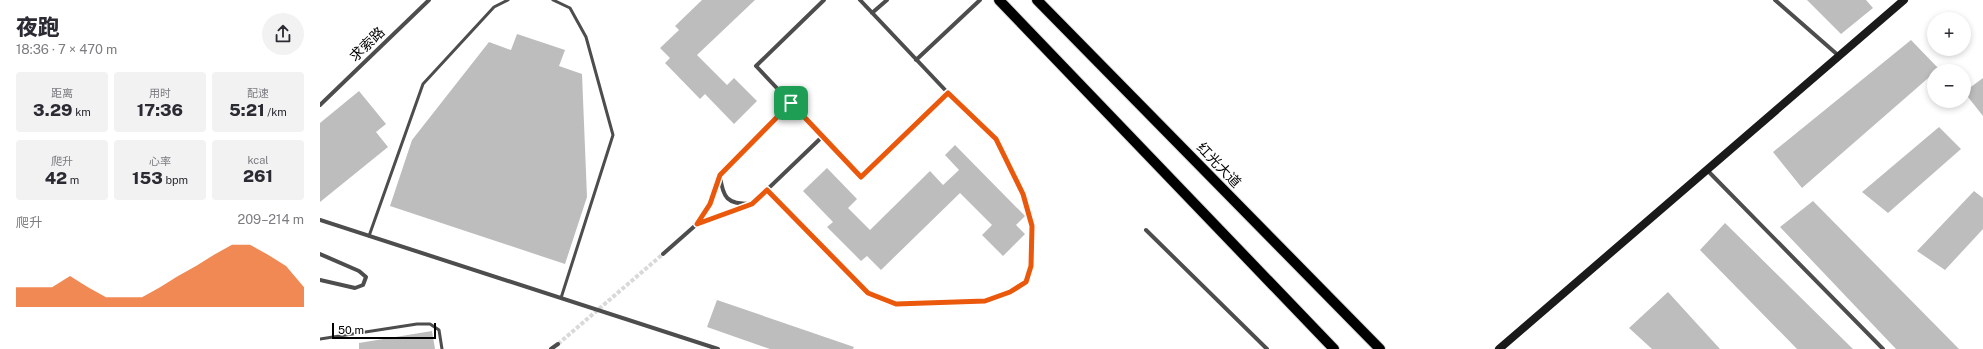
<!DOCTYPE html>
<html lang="zh">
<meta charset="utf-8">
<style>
body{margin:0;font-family:"Public Sans","Noto Sans SC",sans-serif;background:#f2f2f3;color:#2b2b33;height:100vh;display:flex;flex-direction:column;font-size:15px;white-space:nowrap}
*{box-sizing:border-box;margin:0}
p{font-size:13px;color:#7c7c81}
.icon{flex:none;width:22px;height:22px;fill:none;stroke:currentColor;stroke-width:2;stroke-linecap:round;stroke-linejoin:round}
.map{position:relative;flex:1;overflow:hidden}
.panel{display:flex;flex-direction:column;background:#fff;width:320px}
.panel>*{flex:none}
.fabs{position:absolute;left:1607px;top:12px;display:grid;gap:8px}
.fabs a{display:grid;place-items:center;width:44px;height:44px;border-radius:50%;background:#fff;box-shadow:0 2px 6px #0003;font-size:20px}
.scale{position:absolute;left:12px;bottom:10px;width:104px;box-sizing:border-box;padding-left:4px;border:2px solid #000;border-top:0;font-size:11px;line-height:14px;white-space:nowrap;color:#000;-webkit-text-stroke:3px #fff;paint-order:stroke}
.pin{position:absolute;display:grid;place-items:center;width:34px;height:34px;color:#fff;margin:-17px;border-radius:8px;box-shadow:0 2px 6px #0006}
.round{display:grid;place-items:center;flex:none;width:42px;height:42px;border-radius:21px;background:#f2f2f3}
.head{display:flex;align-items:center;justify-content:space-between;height:68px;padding:0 16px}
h1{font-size:22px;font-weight:800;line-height:30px}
.figures{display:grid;grid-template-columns:repeat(3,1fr);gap:6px;height:68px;padding:4px 16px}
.figures div{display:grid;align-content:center;border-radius:4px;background:#f2f2f3;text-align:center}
.figures b{font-size:17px;font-weight:800}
.figures small{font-size:11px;font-weight:400}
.figures p{font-size:11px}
.chart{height:112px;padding:8px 16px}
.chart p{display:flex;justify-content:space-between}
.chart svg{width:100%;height:72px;margin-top:4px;fill:#ea580c;opacity:.7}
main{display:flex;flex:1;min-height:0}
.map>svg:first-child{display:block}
.building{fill:#bdbdbd}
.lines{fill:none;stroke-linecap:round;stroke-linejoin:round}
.street-tunnel{stroke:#d9d9d9;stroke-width:4;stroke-dasharray:4 2;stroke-linecap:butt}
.primary-casing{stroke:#dbdbdb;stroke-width:12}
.lane{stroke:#4d4d4d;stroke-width:3}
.street{stroke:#4d4d4d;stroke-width:4}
.secondary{stroke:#1a1a1a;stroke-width:8}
.primary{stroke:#000;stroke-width:10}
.route-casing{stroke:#fff;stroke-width:8}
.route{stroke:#ea580c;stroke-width:5}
.labels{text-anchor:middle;stroke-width:3;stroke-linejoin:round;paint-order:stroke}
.street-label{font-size:14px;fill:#000;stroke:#fff}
</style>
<main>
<section class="panel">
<div class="head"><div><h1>夜跑</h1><p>18:36 · 7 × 470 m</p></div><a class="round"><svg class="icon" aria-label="share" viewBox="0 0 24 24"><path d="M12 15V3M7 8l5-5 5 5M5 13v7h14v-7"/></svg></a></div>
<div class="figures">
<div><p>距离</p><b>3.29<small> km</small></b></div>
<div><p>用时</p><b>17:36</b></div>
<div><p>配速</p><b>5:21<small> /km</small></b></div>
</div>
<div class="figures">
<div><p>爬升</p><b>42<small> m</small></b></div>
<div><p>心率</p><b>153<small> bpm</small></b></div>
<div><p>kcal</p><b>261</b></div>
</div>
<div class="chart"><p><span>爬升</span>209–214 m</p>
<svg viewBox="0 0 160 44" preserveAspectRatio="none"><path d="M0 44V32L10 32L20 32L30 25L40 32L50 38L60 38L70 38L80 32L90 25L100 19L110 12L120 6L130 6L140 12L150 19L160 32V44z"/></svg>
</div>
</section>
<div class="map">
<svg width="1663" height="349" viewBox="0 0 1663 349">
<rect width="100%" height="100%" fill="#fff"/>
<!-- building -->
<path class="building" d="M 382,0 L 435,0 L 377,55 L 407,85 L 414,78 L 437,101 L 414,124 L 385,94 L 380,99 L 345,63 L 350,58 L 340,48 L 359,30 L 355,26 Z
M 1487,0 L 1546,0 L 1553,8 L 1521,34 Z
M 197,34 L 245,50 L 239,66 L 262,74 L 267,197 L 245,264 L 70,206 L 92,140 L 169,42 L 191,50 Z
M 1591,40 L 1619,69 L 1614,71 L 1614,73 L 1482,188 L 1453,152 Z
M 1663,78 L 1663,116 L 1644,92 Z
M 39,91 L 66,124 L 56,132 L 68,147 L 0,202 L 0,123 Z
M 1619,127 L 1641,149 L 1568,213 L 1542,192 Z
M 635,145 L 705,216 L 696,225 L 705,234 L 683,256 L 662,235 L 672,225 L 640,193 L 561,270 L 547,256 L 541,261 L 507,227 L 513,222 L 483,191 L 507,168 L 537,199 L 528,208 L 550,230 L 610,171 L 623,185 L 639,170 L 625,155 Z
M 1654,191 L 1663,198 L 1663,229 L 1625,270 L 1597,251 Z
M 1493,201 L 1639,349 L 1576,349 L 1460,227 Z
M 1405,223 L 1533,349 L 1477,349 L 1380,250 Z
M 1348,292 L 1400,349 L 1332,349 L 1309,328 Z
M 397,300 L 534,347 L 533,349 L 450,349 L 387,327 Z
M 112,331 L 115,349 L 39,349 L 39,343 Z"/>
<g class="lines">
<!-- street-tunnel -->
<path class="street-tunnel" d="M 238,344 L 343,254"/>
<!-- primary casing -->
<g class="primary-casing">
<path id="primary" d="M 679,0 L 1014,349
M 717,0 L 1060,349"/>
</g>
<!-- lane -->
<path class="lane" d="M 233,0 L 250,8 L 266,37 L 293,135 L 241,298
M 447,190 L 548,293 L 575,304 L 665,301 L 690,293 L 706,282 L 711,265 L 712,226 L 703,195 L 676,139 L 628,93
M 49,236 L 103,84 L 174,7 L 188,0
M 0,339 L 97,324 L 110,324 L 119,330 L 122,349"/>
<!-- street -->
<path class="street" d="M 504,0 L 436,66 L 541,177 L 628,93 L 540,0
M 1455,0 L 1519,56
M 552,13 L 567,0
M 596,60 L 660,0
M 471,103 L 400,175 L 390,204 L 377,224 L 432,204 L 503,136
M 0,105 L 109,0
M 1387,170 L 1563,349
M 400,176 C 403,198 407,204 430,204
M 0,220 L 398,349
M 826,230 L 947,349
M 0,254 L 39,271 L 46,277 L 43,285 L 35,288 L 0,280
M 343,254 L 377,224
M 231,349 L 238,344"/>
<!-- secondary -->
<path class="secondary" d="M 1179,349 L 1584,0"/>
<!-- primary -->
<use href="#primary" class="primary"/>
</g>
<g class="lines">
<!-- route casing -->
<g class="route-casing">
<path id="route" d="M 628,93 L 676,139 L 703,194 L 712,226 L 711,266 L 706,282 L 690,292 L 665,301 L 576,304 L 548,293 L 447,190 L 432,204 L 377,224 L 390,204 L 400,175 L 471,103 L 541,177 Z"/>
</g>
<!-- route -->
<use href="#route" class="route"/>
</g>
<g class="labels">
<!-- street labels -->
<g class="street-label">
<text transform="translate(47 44) rotate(-44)" y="5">求索路</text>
<text transform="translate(899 165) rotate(46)" y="5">红光大道</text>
</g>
</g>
</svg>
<div class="fabs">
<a>+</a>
<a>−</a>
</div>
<div class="scale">50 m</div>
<div class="pin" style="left:471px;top:103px;background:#1e9e55"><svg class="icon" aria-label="arrive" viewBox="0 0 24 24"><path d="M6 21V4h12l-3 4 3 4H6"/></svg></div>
</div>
</main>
